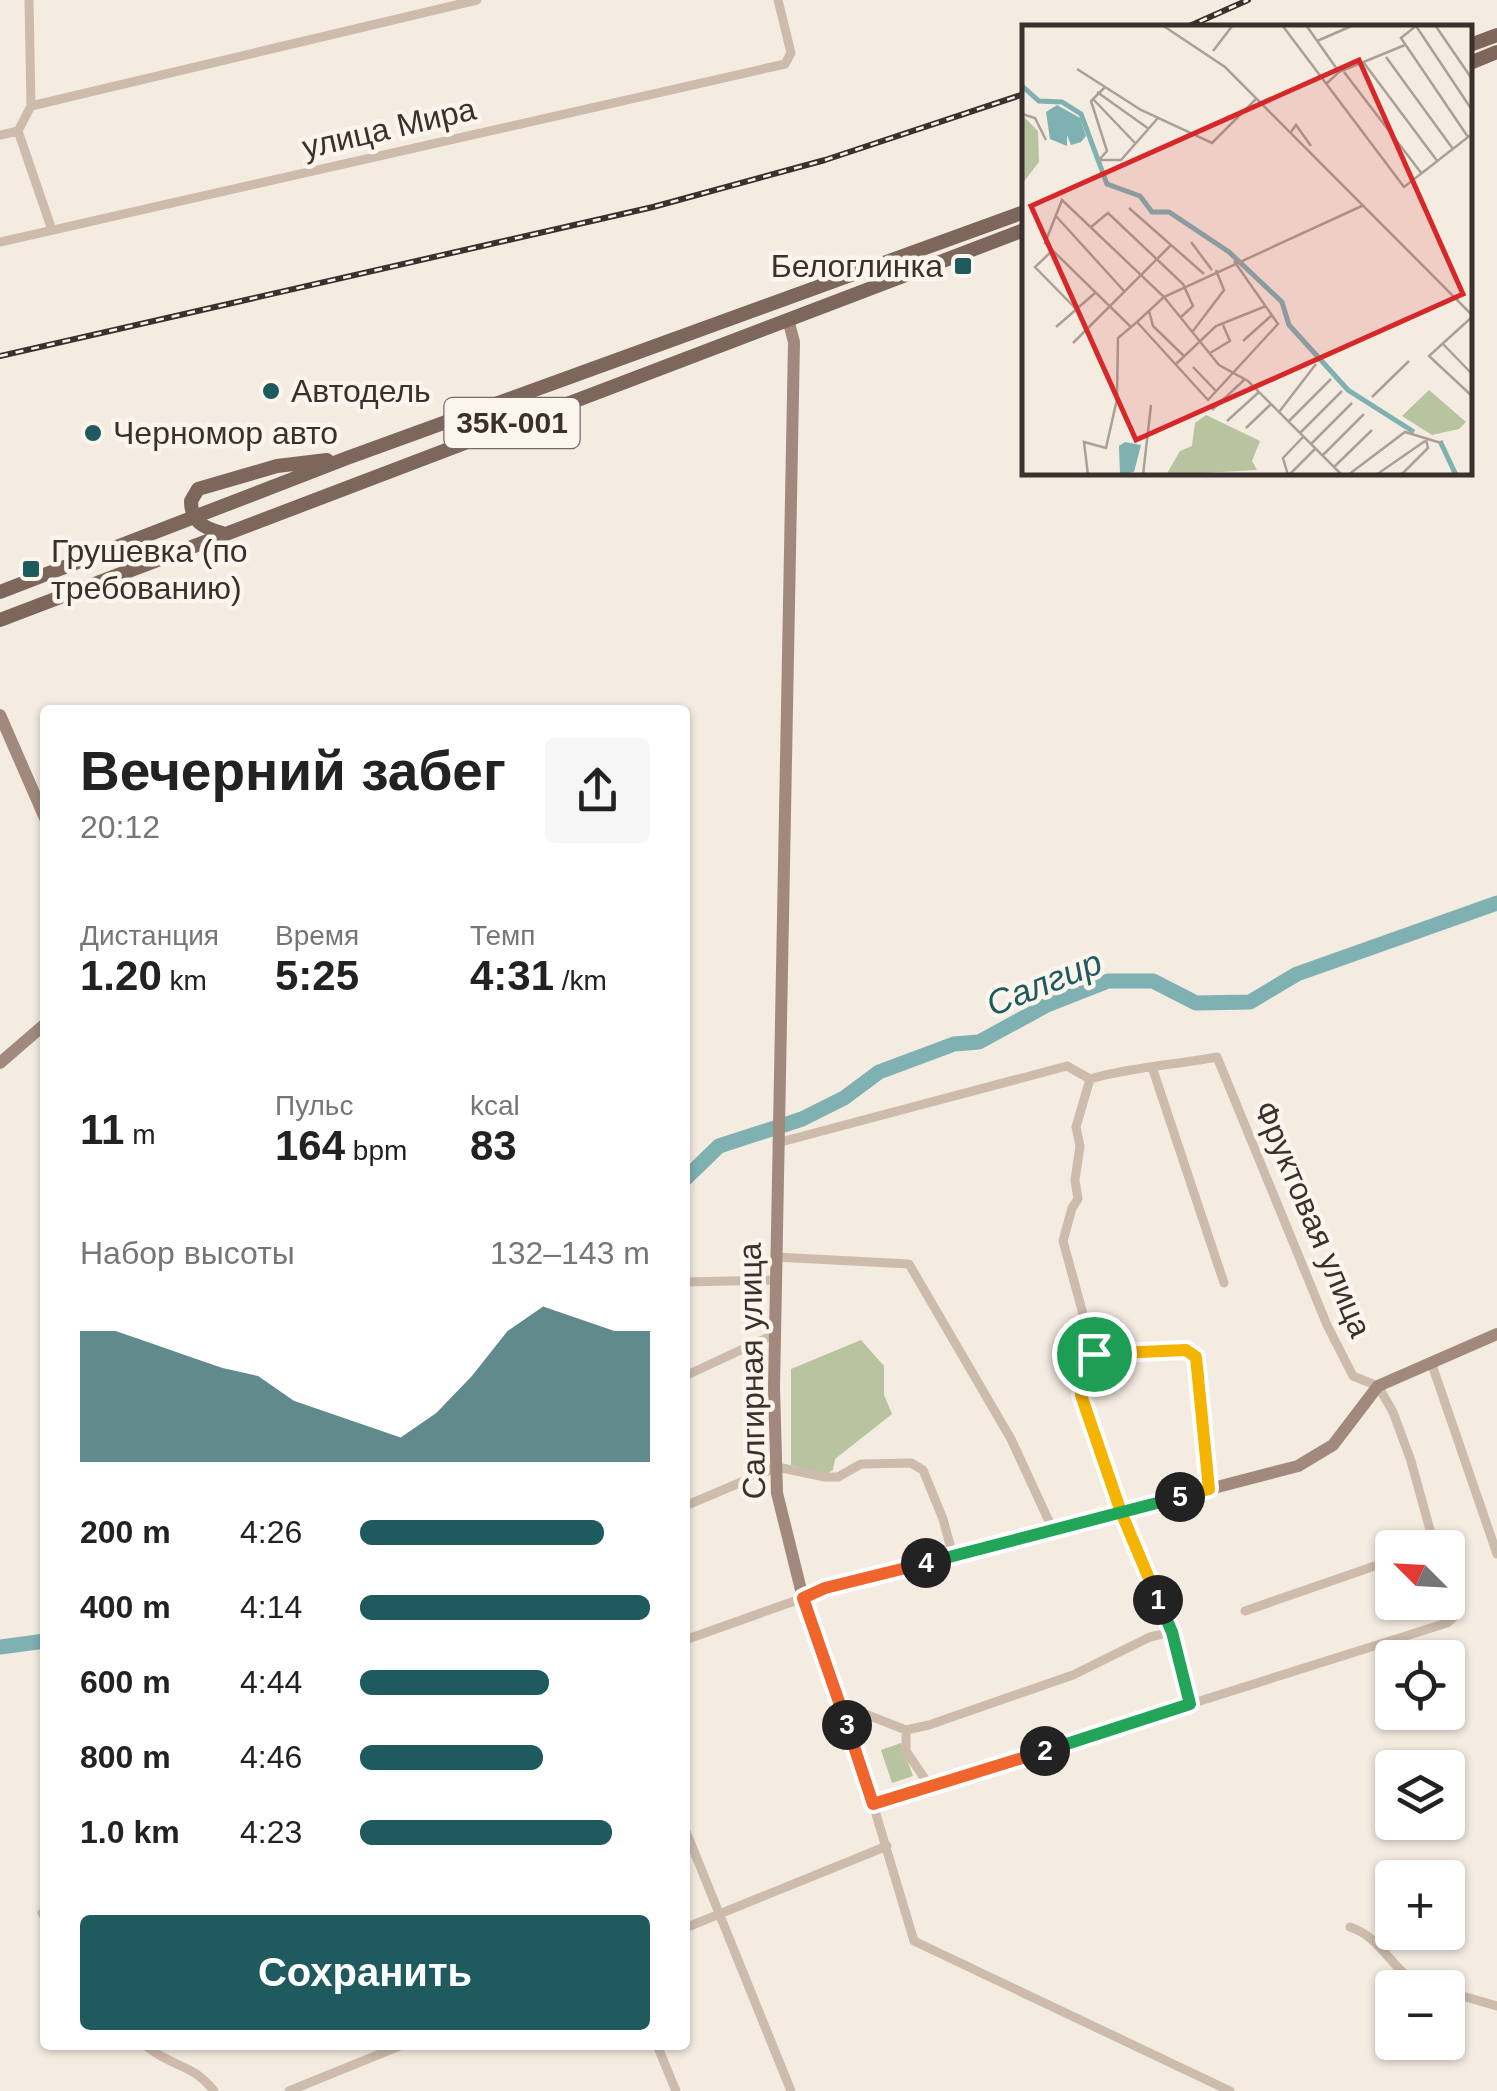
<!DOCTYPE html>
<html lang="ru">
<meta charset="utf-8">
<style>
body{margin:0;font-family:Arial,sans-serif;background:#f6f6f6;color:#222;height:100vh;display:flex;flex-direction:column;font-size:38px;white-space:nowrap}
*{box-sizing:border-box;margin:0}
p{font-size:32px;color:#767676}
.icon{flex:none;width:55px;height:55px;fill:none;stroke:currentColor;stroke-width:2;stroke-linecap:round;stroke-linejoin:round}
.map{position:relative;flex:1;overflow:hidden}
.side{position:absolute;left:40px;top:705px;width:650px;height:1345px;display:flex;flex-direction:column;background:#fff;border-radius:10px;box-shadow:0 2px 8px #0004}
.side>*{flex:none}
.needle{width:65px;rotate:294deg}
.tools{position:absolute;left:1375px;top:1530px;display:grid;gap:20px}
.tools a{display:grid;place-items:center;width:90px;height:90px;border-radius:10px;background:#fff;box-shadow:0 2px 8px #0004;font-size:50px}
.pin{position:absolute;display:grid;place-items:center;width:85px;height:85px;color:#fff;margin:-42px;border:5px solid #fff;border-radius:50%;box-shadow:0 2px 10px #0007}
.km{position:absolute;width:50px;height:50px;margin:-25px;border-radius:50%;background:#222;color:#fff;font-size:28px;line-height:50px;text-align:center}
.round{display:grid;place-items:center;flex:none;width:105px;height:105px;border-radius:10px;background:#f6f6f6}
.headline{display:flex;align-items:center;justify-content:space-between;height:170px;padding:0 40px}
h1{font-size:55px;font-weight:700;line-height:75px}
.stats{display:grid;grid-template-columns:repeat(3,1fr);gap:15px;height:170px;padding:10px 40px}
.stats div{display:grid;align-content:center}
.stats b{font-size:42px;font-weight:700}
.stats small{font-size:28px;font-weight:400}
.stats p{font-size:28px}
.chart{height:280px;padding:20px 40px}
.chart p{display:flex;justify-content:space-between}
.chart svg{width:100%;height:180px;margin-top:10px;fill:#1f5a5e;opacity:.7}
.primary-button{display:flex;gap:20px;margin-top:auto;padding:20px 40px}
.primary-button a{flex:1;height:115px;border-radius:10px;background:#1f5a5e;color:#fff;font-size:40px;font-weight:700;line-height:115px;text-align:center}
ul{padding:0 40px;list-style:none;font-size:32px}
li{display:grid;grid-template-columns:160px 120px 1fr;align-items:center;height:75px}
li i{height:25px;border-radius:12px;background:#1f5a5e}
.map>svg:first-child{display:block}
.green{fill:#b8c4a0}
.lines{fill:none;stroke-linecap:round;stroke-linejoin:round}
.river{stroke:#7fb0b2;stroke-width:15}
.street{stroke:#cdbbac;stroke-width:9}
.secondary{stroke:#a18a7d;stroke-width:12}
.primary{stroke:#7d675c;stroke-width:14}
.rail-casing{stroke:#3b302b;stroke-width:6}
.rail{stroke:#fbf5ee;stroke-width:2.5;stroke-dasharray:8;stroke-linecap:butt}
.split-1-casing{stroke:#fff;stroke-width:20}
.split-2-casing{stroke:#fff;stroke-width:20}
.split-3-casing{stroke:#fff;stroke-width:20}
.split-4-casing{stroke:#fff;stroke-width:20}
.split-5-casing{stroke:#fff;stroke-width:20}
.split-6-casing{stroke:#fff;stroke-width:20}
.split-1{stroke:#f5b400;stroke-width:12}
.split-2{stroke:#22a559;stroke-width:12}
.split-3{stroke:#f0652b;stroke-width:12}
.split-4{stroke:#f0652b;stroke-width:12}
.split-5{stroke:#22a559;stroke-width:12}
.split-6{stroke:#f5b400;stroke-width:12}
.poi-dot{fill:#1f5a5e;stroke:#fbf5ee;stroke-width:4}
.labels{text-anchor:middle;stroke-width:9;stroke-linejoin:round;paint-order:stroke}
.shield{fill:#fbf5ee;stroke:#756b66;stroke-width:2.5}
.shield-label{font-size:30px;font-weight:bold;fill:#3b302b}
.street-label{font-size:32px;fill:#3b302b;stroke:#fbf5ee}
.poi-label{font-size:32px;fill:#3b302b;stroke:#fbf5ee;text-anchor:start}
.water-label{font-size:35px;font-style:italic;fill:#1f5a5e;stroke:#fbf5ee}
.inset-river{fill:none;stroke:#7fb0b2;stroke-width:5}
.inset-road{fill:none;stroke:#aaa098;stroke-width:2.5}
.view{fill:#d62828;fill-opacity:0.15;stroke:#d62828;stroke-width:5}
.inset-edge{fill:none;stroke:#3b302b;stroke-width:5}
</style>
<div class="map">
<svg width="1497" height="2091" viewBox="0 0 1497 2091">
<rect width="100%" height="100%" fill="#f4ebe1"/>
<!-- green -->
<path class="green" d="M 861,1340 L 884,1366 L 884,1395 L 892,1414 L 835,1459 L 833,1470 L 825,1475 L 791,1465 L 791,1369 Z
M 901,1743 L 913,1776 L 892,1783 L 881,1750 Z"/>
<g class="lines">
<!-- river -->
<path class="river" d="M 685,1179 L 719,1146 L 802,1119 L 844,1098 L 879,1072 L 954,1044 L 979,1042 L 1047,1005 L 1108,981 L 1153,981 L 1196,1003 L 1250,1002 L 1297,974 L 1497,903
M 0,1647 L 45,1641"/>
<!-- street -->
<path class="street" d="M 29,0 L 31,106 L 18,131 L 52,230
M 31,106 L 477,0
M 0,135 L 18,131
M 0,242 L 785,64 L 791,53 L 778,0
M 1152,1067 L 1224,1283
M 1090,1079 L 1076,1127 L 1080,1146 L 1075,1180 L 1078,1199 L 1072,1208 L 1063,1241 L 1094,1354 L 1081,1395 L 1121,1512 L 1172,1632 L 1191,1704
M 777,1143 L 1067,1066 L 1090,1079 C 1131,1067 1175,1065 1217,1057 L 1327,1325 L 1353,1376 L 1378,1386 L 1393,1412 L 1411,1461 L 1435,1548
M 776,1257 L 909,1264 L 1011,1439 L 1053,1530
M 685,1282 L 776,1280
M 1094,1354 L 1192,1352 L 1195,1357 L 1209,1489
M 1431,1362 L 1497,1554
M 685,1376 L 775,1334
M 685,1506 L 777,1467 L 825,1477 L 838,1477 L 861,1464 L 911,1463 L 923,1470 L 943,1519 L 953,1556
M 1245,1611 L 1392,1560
M 685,1640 L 803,1598 L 873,1804 L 914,1941 L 1230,2091
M 843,1712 L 865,1714 L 906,1730 L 929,1725 L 1073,1675 L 1150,1637 L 1172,1632
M 906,1730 L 906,1751 L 931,1788
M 873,1804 L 1447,1623 L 1453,1618 L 1448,1590
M 685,1829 L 791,2091
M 45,1912 L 42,1913 L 45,1918
M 1350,1927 C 1385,1938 1394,1979 1430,1988
M 685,1928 L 887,1846
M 1448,1992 L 1497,2006
M 145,2045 C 172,2068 191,2062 214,2091
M 657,2045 L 676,2091
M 289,2091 L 402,2045"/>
<!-- secondary -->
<path class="secondary" d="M 788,319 L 794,342 L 774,1388 L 777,1493 L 803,1598 L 825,1589 L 1298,1466 L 1333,1445 L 1378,1386 L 1497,1334
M 0,715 L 45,818
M 0,1063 L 45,1024"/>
<!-- primary -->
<path class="primary" d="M 1470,45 L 1497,35
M 1470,63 L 1497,52
M 222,533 C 204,528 191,522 191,501 L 198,489 L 277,466 L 327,460
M 0,592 L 347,458 L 1024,212
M 0,620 L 1024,230"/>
<!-- rail casing -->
<g class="rail-casing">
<path id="rail" d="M 1185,28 L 1248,0
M 0,356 L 653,207 L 825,160 L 1024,94"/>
</g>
<!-- rail -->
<use href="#rail" class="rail"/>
</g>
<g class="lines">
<!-- split-1 casing -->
<g class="split-1-casing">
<path id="split-1" d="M 1094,1354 L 1081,1395 L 1121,1512 L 1158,1600"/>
</g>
<!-- split-2 casing -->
<g class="split-2-casing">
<path id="split-2" d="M 1045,1751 L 1190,1704 L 1172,1632 L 1158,1600"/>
</g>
<!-- split-3 casing -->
<g class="split-3-casing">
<path id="split-3" d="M 847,1725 L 873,1804 L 1045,1751"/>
</g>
<!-- split-4 casing -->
<g class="split-4-casing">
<path id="split-4" d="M 847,1725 L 803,1598 L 825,1588 L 926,1563"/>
</g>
<!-- split-5 casing -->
<g class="split-5-casing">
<path id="split-5" d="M 926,1563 L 1180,1497"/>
</g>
<!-- split-6 casing -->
<g class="split-6-casing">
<path id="split-6" d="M 1094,1354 L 1186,1350 L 1196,1357 L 1209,1489 L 1180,1497"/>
</g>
<!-- split-1 -->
<use href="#split-1" class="split-1"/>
<!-- split-2 -->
<use href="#split-2" class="split-2"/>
<!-- split-3 -->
<use href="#split-3" class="split-3"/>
<!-- split-4 -->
<use href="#split-4" class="split-4"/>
<!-- split-5 -->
<use href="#split-5" class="split-5"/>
<!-- split-6 -->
<use href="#split-6" class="split-6"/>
</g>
<!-- markers -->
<g class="poi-dot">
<rect x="953" y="256" width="20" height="20" rx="5"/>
<circle cx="271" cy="391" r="10"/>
<circle cx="93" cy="433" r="10"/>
<rect x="21" y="559" width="20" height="20" rx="5"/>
</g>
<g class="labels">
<!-- shield labels -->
<rect class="shield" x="444.5" y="398" width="135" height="50" rx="8"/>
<g class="shield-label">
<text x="512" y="433">35К-001</text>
</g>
<!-- street labels -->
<g class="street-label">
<text transform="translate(389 128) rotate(-13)" y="11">улица Мира</text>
<text transform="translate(1313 1219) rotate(67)" y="11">Фруктовая улица</text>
<text transform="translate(752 1371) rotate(-91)" y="11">Салгирная улица</text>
</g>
<!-- poi labels -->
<g class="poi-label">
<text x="943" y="277" text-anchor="end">Белоглинка</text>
<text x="291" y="402">Автодель</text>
<text x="113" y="444">Черномор авто</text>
<text x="51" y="562">Грушевка (по<tspan x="51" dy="37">требованию)</tspan></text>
</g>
<!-- water labels -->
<g class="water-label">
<text transform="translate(1044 983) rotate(-22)" y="12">Салгир</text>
</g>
</g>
<!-- overview -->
<g transform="translate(1022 25)">
<rect width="450" height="450" fill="#f4ebe1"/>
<path d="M 0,90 L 16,106 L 17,137 L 0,159 ZM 407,365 L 444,397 L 437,404 L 410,410 L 380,391 ZM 184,390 L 238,416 L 230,436 L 235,445 L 144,450 L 158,426 L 170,421 L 173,398 Z" fill="#b8c4a0"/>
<path d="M 35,80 L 58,93 L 64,111 L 59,117 L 49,120 L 45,110 L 45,121 L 28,114 L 24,87 ZM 103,417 L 119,420 L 112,447 L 98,450 L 97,421 Z" fill="#7fb0b2"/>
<path class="inset-river" d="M 0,61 L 17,76 L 40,77 L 59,89 L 85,159 L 118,171 L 130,187 L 147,187 L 207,227 L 260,277 L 267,300 L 326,365 L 392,407M 418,416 L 434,450"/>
<path class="inset-road" d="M 140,0 L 203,42 L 450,290M 260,0 L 382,162 L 450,109M 284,0 L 317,47M 395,0 L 379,13 L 446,112M 413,0 L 450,54M 394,1 L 450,85M 295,16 L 332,0M 191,26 L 211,0M 364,32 L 431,124M 342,38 L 416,137M 55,44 L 119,85 L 190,118 L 235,73M 322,47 L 400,149M 304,59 L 317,47 L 383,20M 83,62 L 69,76 L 85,126 L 77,135 L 99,135 L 136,93M 75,67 L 127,104M 71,74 L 114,119M 0,89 L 13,93 L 24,115M 269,107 L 274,100 L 289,121M 107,183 L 182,249M 33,190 L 102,266M 69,202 L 86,188 L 161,259 L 171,281 L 159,292M 169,217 L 190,245M 30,226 L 13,242 L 56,286M 127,286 L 131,301 L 163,332M 450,292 L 407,331 L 450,371M 115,297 L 186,375 L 256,299 L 212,236M 34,302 L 73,268M 171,306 L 202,265 L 194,245M 221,316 L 250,290M 51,318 L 149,220M 421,319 L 450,349M 188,328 L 208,316 L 201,300M 153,340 L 194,301 L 244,281M 171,342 L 195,367M 350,372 L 387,336M 190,385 L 222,355M 257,387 L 294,339M 205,396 L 237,367M 267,396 L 309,354M 224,403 L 249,379M 278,408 L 320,366M 289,419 L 330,378M 301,430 L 342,389M 312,442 L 350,405M 66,450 L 62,417 L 84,423 L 95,374 L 96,313 L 109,302 L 115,297 L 142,272 L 40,175 L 23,218 L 109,302M 121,450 L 129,380M 266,450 L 261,433 L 282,411M 267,450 L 294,423M 320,450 L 226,356 L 197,340 L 142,272 L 342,180M 326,450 L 383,407 L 419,418M 354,450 L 403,416M 379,450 L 406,423 L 404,415"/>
<path class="view" d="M 337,35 L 441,269 L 114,415 L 9,181 Z"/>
<rect width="450" height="450" class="inset-edge"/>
</g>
</svg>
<div class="tools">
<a><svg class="needle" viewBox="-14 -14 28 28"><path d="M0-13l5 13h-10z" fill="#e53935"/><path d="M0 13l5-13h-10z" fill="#767676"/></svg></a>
<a><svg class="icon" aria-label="locate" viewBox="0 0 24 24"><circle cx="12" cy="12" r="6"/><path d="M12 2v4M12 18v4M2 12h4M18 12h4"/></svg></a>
<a><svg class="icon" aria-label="layers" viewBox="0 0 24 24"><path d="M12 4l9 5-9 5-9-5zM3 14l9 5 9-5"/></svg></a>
<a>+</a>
<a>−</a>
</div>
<div class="pin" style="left:1094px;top:1354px;background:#1e9e55"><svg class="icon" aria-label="arrive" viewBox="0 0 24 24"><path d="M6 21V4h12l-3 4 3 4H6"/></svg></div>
<b class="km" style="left:1158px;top:1600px">1</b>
<b class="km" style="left:1045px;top:1751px">2</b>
<b class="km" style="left:847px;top:1725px">3</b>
<b class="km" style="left:926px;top:1563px">4</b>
<b class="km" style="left:1180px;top:1497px">5</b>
<section class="side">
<div class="headline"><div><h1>Вечерний забег</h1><p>20:12</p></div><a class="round"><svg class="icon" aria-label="share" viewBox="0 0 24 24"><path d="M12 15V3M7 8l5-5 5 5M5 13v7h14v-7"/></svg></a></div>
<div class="stats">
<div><p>Дистанция</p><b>1.20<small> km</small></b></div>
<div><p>Время</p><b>5:25</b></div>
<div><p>Темп</p><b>4:31<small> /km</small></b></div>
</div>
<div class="stats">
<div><b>11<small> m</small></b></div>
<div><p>Пульс</p><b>164<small> bpm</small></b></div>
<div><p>kcal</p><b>83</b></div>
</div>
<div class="chart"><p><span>Набор высоты</span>132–143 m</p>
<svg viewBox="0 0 160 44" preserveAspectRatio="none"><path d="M0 44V12L10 12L20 15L30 18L40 21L50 23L60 29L70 32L80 35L90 38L100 32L110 23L120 12L130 6L140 9L150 12L160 12V44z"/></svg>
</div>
<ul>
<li><b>200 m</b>4:26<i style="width:84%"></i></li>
<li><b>400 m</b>4:14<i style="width:100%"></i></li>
<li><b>600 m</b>4:44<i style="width:65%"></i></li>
<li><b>800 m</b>4:46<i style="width:63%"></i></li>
<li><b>1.0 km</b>4:23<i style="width:87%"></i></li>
</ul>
<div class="primary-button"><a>Сохранить</a></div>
</section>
</div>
